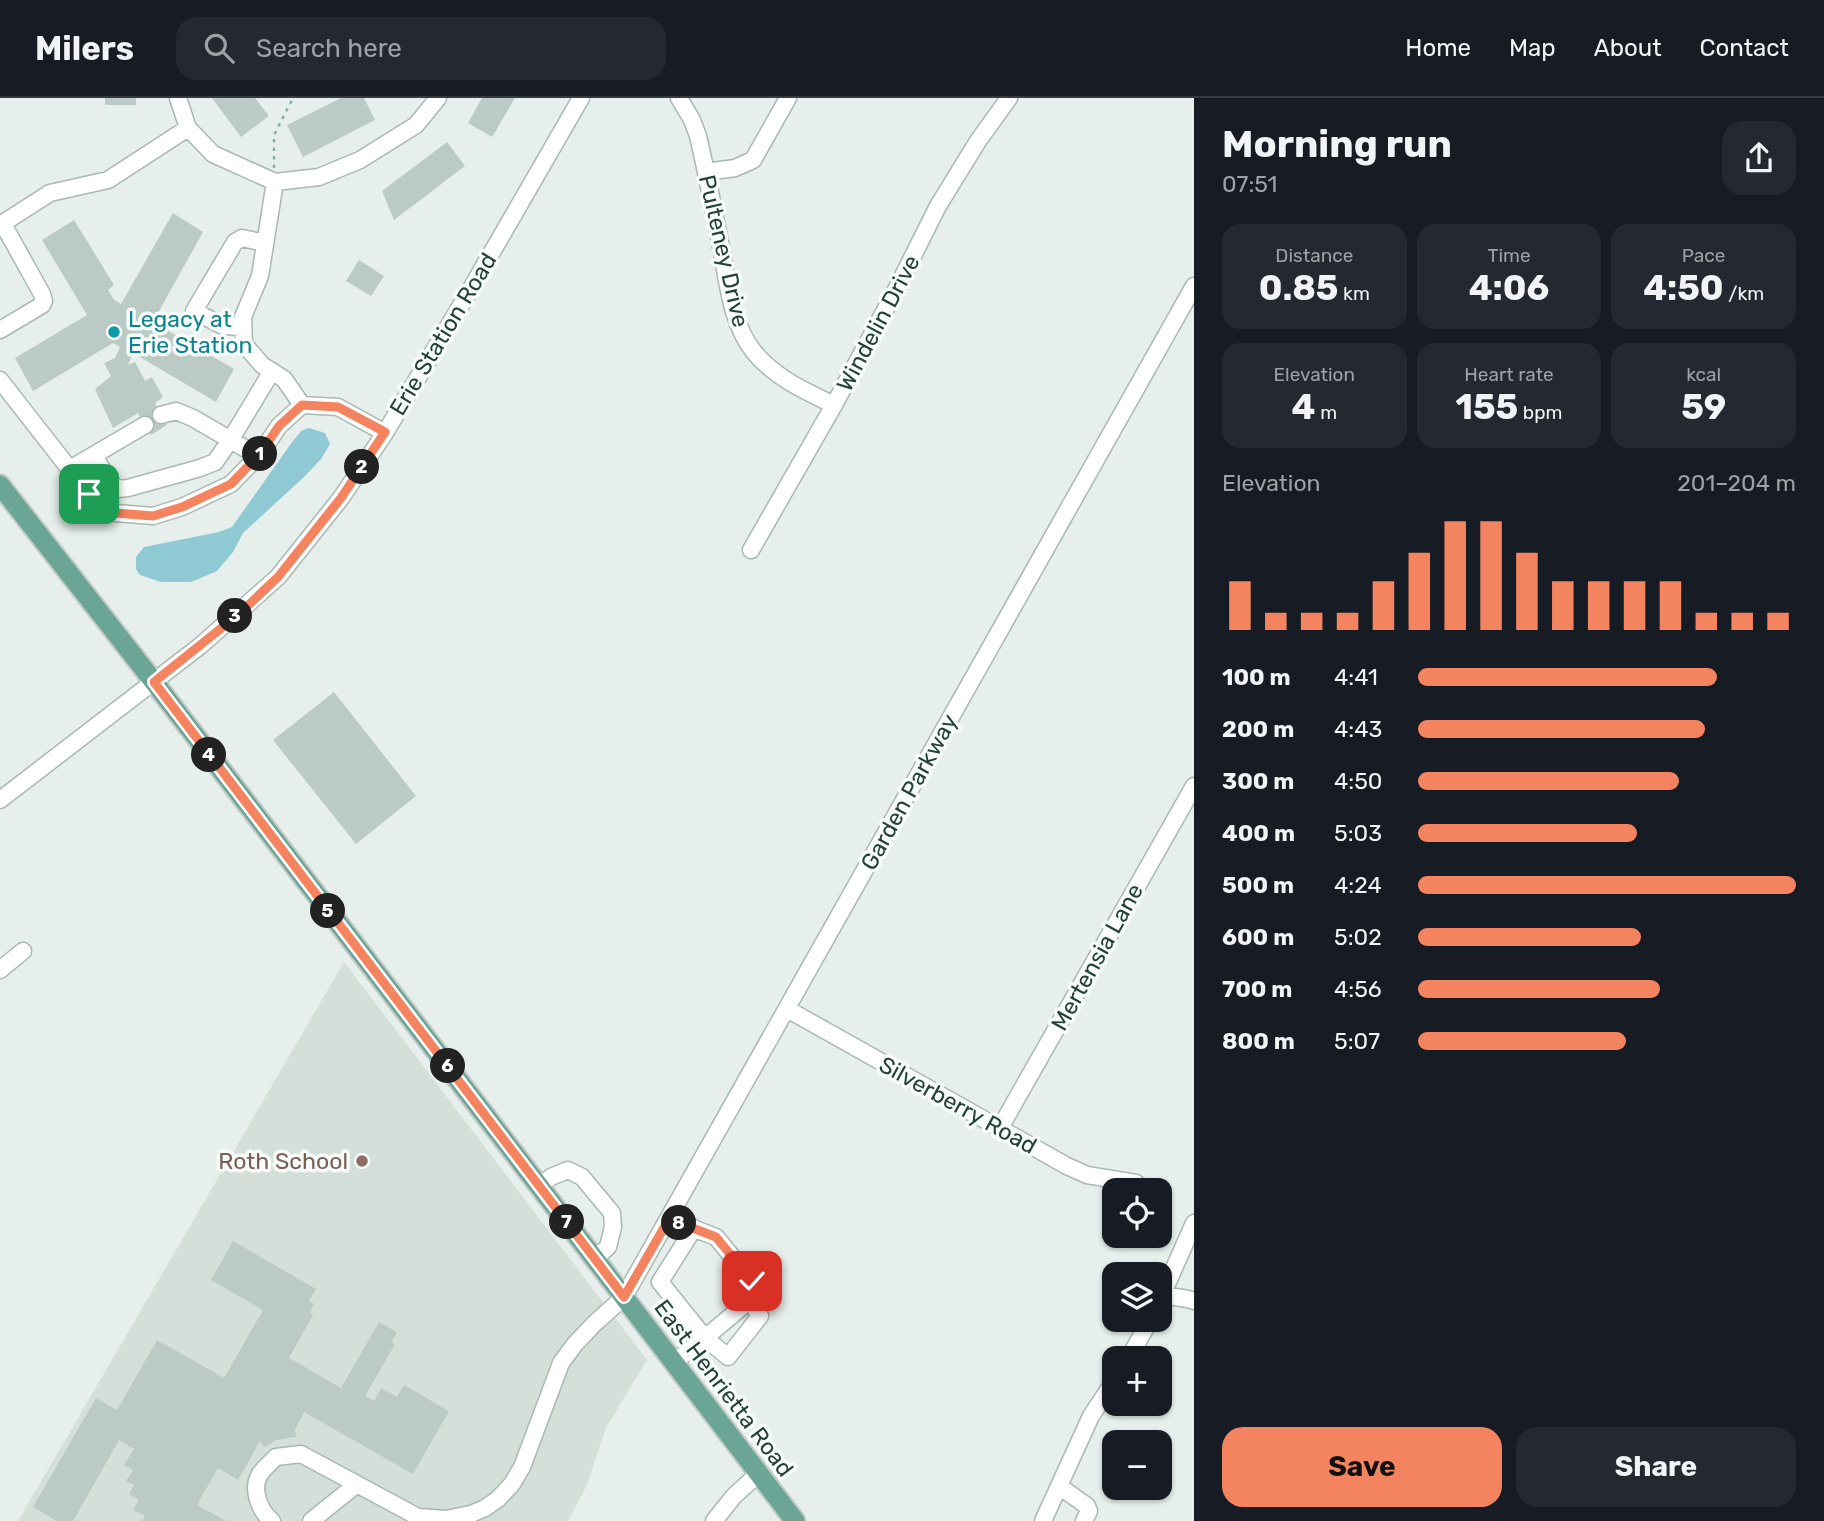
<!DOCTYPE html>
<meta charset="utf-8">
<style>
body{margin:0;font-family:Rubik,sans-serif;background:#242831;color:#f1f3f6;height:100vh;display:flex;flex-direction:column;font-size:26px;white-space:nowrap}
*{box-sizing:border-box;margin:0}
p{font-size:23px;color:#9ea1a6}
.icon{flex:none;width:38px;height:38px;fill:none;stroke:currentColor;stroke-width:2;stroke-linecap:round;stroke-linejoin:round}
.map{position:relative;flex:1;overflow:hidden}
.details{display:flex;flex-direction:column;background:#171b24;width:630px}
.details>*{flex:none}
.controls{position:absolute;left:1102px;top:1080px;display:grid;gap:14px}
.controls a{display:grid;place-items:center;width:70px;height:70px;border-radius:14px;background:#171b24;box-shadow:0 2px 5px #0004;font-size:35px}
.pin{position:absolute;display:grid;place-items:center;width:60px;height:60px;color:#fff;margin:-30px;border-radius:14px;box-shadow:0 4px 10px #0006}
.km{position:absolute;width:35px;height:35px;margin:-18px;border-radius:50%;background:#222;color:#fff;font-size:19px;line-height:35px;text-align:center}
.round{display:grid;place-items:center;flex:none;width:74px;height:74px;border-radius:21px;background:#242831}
.head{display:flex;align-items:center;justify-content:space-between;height:119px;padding:0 28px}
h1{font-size:38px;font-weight:700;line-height:52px}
.stats{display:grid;grid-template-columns:repeat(3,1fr);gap:10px;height:119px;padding:7px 28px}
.stats div{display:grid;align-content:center;border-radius:18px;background:#242831;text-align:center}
.stats b{font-size:35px;font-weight:700}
.stats small{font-size:19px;font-weight:400}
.stats p{font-size:19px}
.chart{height:196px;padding:14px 28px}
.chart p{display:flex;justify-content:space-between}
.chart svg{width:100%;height:126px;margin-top:7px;stroke:#f4845f;stroke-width:6}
.cta{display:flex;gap:14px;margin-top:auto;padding:14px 28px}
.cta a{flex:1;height:80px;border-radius:21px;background:#f4845f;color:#111;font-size:28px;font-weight:700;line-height:80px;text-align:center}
.cta a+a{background:#242831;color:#f1f3f6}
ul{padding:0 28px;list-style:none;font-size:23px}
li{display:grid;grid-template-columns:112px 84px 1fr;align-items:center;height:52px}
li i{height:18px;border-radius:9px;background:#f4845f}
header{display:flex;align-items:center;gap:42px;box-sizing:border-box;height:98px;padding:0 35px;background:#171b24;border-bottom:2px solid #363941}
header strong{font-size:33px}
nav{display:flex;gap:38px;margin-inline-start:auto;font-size:24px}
.search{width:490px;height:63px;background:#242831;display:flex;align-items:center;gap:18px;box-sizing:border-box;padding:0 24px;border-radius:21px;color:#9ea1a6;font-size:26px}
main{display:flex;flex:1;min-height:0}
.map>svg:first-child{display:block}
.built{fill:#d4dfda}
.water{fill:#8ec9d4}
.building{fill:#bbcac4}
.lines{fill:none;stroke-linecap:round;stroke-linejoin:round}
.minor-casing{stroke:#a8b8b2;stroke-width:19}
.major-casing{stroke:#c2cac8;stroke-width:23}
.path{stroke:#86b3a5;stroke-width:2.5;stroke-dasharray:3.5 5;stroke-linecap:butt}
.minor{stroke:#fff;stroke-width:16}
.major{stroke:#6aa596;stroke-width:19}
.route-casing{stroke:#fff;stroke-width:14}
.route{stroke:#f4845f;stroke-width:9}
.culture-dot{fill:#0f9aa8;stroke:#f7fbf9;stroke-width:2.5}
.education-dot{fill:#8d6e63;stroke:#f7fbf9;stroke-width:2.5}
.labels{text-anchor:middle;stroke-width:7;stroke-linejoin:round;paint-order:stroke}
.street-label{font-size:23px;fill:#24423a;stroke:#f7fbf9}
.culture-label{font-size:23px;fill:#0d838f;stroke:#f7fbf9;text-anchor:start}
.education-label{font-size:23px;fill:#785e54;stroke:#f7fbf9;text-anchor:end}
</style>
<header>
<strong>Milers</strong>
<div class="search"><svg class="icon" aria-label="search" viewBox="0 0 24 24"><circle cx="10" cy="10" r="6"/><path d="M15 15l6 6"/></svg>Search here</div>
<nav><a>Home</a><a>Map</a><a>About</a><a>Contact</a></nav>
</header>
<main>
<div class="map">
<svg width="1194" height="1423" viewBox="0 0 1194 1423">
<rect width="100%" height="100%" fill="#e6efeb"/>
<!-- built -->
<path class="built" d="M 344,864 L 647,1262 L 606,1330 L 586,1389 L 568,1423 L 18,1423 Z"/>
<!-- water -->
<path class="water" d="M 309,330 L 325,335 L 330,346 L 321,361 L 304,379 L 243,435 L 233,454 L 217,473 L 191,484 L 161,484 L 140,477 L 136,471 L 136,459 L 144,449 L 219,434 L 232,429 L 290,347 L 301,333 Z"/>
<!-- building -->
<path class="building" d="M 105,0 L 136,0 L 136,7 L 105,7 Z
M 212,0 L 255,0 L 269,18 L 241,39 Z
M 341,0 L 364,0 L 375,22 L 303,59 L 287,27 Z
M 482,0 L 515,0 L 492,39 L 468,25 Z
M 447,44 L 465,68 L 394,122 L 382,93 Z
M 173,115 L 203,134 L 153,224 L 234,271 L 216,304 L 133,255 L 128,267 L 135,264 L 145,283 L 152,279 L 163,299 L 155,305 L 167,327 L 151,337 L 138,315 L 113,330 L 95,291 L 111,278 L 104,265 L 115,260 L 120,249 L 113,245 L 33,293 L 15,260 L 87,217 L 42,142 L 74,122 L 114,187 L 108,192 L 114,202 L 121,206 Z
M 359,162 L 384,178 L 371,198 L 346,183 Z
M 334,594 L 416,698 L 356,746 L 273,642 Z
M 233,1143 L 316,1191 L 309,1203 L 314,1206 L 310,1215 L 313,1217 L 289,1260 L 341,1290 L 379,1224 L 397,1234 L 391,1244 L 395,1246 L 365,1298 L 374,1303 L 381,1290 L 397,1299 L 404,1287 L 449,1313 L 413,1376 L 304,1314 L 295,1332 L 296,1339 L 276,1342 L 264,1349 L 260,1343 L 238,1382 L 218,1370 L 197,1407 L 226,1423 L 142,1423 L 145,1418 L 133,1412 L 139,1402 L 129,1396 L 134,1387 L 126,1383 L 133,1372 L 124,1367 L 134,1351 L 119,1342 L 73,1423 L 57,1423 L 33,1409 L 96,1300 L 117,1312 L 157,1242 L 224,1280 L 263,1212 L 211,1182 Z"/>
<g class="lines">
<!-- minor casing -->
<g class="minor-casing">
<path id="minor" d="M 178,0 L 188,30 L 213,56 L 275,84 L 319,79 L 360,62 L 416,27 L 438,0
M 679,0 L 692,22 L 698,38 C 707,76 714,115 722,154 C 728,187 732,227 754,254 C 775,280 805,293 834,307
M 706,74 L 735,70 L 753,62 L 788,0
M 275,84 L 260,178 L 243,219 L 244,246 L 262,267 L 284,281 L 302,307
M 0,127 L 50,95 L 108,82 L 188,30
M 243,229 L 223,228 L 194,213 L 235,144 L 242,140 L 265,145
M 0,232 L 42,207 L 44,203 L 42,196 L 3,126
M 0,282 L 89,396 L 116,415 L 153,418 L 182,409 L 231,386 L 260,356 L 279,328 L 302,307 L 338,309 L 385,335
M 161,317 L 176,313 L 193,320 L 258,358
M 94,357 C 101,369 107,383 118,391 L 128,390 L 200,370 L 215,364 L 231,341 L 272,273
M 70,371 L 145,327
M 751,452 L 834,307 L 897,190 L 938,108 L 978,43 L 1009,0
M 0,702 L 200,548 L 278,479 L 341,400 L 385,335 L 473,187 L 581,0
M 0,872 L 23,853
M 787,911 L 1067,1068 L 1087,1077 L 1136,1085
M 1000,1030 L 1194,688
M 540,1088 L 551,1079 L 568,1072 L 582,1079 L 612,1115 L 613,1129 L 608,1149 L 595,1160
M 669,1121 L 716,1139 L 752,1183 L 750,1202 L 760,1218 L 728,1259 L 705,1240 L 674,1264
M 694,1130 L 660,1184 L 705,1240 L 750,1202
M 1162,1197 L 1188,1201 L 1194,1203
M 1160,1202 L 1194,1125
M 1129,1260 L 1150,1222
M 1059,1388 L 1087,1408 L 1089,1413 L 1084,1423
M 272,1423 C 259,1413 251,1390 260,1376 C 264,1370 271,1364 276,1359 L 301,1356 L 418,1419 L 446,1421 L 471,1416 L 485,1410 L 498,1401 L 512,1386 L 522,1369 L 561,1265 L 575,1246 L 594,1226 L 624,1199 L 1194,188
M 311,1423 L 357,1386
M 714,1423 L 734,1398 L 758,1376
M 1043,1423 L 1091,1318 L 1115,1282"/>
</g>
<!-- major casing -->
<g class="major-casing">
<path id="major" d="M 0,387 L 154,584 L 795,1423"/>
</g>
<!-- path -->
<path class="path" d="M 274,70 L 274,37 L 293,0"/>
<!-- minor -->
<use href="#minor" class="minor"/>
<!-- major -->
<use href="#major" class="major"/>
</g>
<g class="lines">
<!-- route casing -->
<g class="route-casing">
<path id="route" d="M 89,396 L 116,415 L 153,418 L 182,409 L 231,386 L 260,356 L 279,328 L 302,307 L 338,309 L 385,334 L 341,400 L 278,479 L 239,516 L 154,584 L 624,1199 L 669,1121 L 716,1139 L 752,1183"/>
</g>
<!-- route -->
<use href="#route" class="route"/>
</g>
<!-- markers -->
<circle class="culture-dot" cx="114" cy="234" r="7"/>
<circle class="education-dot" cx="362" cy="1063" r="7"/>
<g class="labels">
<!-- street labels -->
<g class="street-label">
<text transform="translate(724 153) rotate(77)" y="8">Pulteney Drive</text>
<text transform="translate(878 225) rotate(-62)" y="8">Windelin Drive</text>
<text transform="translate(443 236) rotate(-59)" y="8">Erie Station Road</text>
<text transform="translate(909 694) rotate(-61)" y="8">Garden Parkway</text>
<text transform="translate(1097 859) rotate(-61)" y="8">Mertensia Lane</text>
<text transform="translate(958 1007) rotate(29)" y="8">Silverberry Road</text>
<text transform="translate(724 1290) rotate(53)" y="8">East Henrietta Road</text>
</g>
<!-- culture labels -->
<g class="culture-label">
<text x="128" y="229">Legacy at<tspan x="128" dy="26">Erie Station</tspan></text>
</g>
<!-- education labels -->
<g class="education-label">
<text x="348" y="1071">Roth School</text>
</g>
</g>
</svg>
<div class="controls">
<a><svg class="icon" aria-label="locate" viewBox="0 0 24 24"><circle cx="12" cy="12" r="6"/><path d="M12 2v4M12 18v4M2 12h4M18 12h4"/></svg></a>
<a><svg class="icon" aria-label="layers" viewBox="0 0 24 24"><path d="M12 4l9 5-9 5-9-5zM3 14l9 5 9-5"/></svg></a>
<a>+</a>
<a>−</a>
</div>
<div class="pin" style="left:89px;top:396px;background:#1e9e55"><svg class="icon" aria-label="arrive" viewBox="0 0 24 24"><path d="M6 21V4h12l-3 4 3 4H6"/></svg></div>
<div class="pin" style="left:752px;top:1183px;background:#d93025"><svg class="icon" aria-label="check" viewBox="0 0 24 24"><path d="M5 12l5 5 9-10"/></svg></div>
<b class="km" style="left:260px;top:356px">1</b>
<b class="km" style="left:362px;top:369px">2</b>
<b class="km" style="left:235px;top:518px">3</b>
<b class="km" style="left:209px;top:657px">4</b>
<b class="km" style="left:328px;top:813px">5</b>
<b class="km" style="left:448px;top:968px">6</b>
<b class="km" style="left:567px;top:1124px">7</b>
<b class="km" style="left:679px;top:1125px">8</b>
</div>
<section class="details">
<div class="head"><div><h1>Morning run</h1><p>07:51</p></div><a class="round"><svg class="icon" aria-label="share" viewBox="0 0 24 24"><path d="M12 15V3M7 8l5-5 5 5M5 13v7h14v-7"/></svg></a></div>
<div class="stats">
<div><p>Distance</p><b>0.85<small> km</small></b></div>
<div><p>Time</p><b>4:06</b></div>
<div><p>Pace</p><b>4:50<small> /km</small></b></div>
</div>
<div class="stats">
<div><p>Elevation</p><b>4<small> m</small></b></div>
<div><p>Heart rate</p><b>155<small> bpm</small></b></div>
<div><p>kcal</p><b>59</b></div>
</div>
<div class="chart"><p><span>Elevation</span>201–204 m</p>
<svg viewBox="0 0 160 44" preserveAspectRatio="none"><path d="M5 44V27M15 44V38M25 44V38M35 44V38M45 44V27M55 44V17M65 44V6M75 44V6M85 44V17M95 44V27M105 44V27M115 44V27M125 44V27M135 44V38M145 44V38M155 44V38"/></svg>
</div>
<ul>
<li><b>100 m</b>4:41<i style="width:79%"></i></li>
<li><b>200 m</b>4:43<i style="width:76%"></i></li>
<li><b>300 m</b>4:50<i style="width:69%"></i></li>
<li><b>400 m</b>5:03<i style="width:58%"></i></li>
<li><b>500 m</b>4:24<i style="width:100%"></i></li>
<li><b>600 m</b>5:02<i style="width:59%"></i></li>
<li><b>700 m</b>4:56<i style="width:64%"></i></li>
<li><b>800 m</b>5:07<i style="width:55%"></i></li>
</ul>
<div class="cta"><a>Save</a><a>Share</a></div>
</section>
</main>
